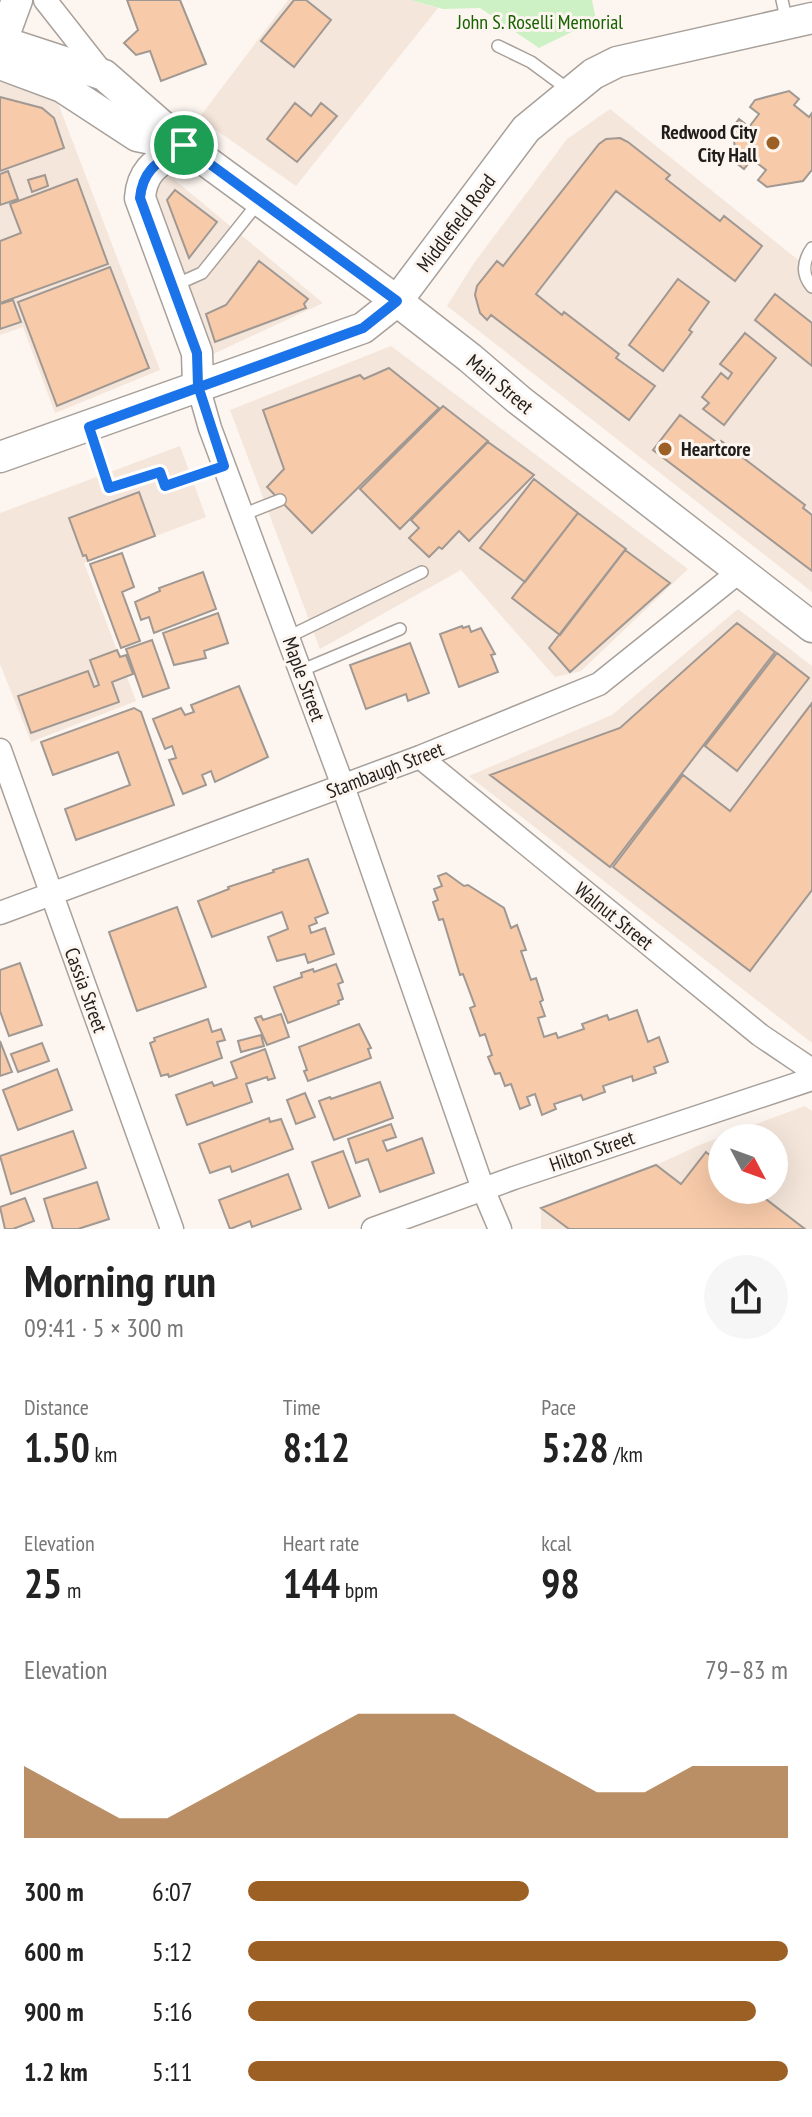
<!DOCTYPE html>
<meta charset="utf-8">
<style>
body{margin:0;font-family:"PT Sans Narrow",sans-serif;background:#f6f6f6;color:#222;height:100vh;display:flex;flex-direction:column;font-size:30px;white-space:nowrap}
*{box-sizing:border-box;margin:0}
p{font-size:26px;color:#767676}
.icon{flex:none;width:44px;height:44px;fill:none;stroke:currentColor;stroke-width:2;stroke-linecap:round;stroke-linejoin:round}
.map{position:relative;height:1229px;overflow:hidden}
.details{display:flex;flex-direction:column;background:#fff;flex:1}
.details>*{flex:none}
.needle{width:52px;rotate:131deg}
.tools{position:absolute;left:708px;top:1124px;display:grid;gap:16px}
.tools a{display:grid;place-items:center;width:80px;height:80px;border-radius:50%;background:#fff;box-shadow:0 8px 32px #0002;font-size:40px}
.pin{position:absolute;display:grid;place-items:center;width:68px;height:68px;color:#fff;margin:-34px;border:4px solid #fff;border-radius:50%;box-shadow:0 2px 8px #0007}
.round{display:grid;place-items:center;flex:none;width:84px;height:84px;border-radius:42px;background:#f6f6f6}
.overview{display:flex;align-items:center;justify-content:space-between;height:136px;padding:0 24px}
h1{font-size:44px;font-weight:700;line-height:60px}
.metrics{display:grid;grid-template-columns:repeat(3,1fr);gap:12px;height:136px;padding:8px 24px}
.metrics div{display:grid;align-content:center}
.metrics b{font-size:40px;font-weight:700}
.metrics small{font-size:22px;font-weight:400}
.metrics p{font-size:22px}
.chart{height:224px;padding:16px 24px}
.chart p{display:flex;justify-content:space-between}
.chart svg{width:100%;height:144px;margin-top:8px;fill:#9d6024;opacity:.7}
ul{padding:0 24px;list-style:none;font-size:26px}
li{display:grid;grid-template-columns:128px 96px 1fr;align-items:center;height:60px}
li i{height:20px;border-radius:10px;background:#9d6024}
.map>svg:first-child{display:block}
.built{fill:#f5e6db;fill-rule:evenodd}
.green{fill:#cdf1c5}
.building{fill:#f7caa9;stroke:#a09893;stroke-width:2}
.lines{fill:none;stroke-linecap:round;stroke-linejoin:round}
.lane-casing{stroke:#a8a09a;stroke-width:14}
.street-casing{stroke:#a8a09a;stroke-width:25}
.secondary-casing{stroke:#a8a09a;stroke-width:33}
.lane{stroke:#fff;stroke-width:11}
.street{stroke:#fff;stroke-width:22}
.secondary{stroke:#fff;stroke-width:30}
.route-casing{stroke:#fff;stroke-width:16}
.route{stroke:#1a73e8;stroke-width:10}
.poi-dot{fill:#9d6024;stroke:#fdf5ef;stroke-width:3}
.labels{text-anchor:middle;stroke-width:6;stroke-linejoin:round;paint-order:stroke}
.park-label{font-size:20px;fill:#176200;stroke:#fdf5ef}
.poi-label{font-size:20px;font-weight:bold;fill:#201d1b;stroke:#fdf5ef;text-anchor:end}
.street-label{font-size:20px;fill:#201d1b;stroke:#fdf5ef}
</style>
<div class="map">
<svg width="812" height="1229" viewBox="0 0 812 1229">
<rect width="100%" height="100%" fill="#fdf5ef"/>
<!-- built -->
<path class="built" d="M 288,0 L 410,0 L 438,8 L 296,186 L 199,118 Z
M 0,82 L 56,98 L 160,370 L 55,413 L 23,327 L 0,335 Z
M 610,109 L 812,271 L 812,592 L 447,306 L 474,263 L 567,139 Z
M 170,176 L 323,303 L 211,355 L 152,195 L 161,181 Z
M 391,346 L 688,569 L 581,671 L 555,677 L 461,570 L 320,649 L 230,410 Z
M 180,446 L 206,517 L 84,563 L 136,701 L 31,742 L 0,664 L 0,513 Z
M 738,609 L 812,666 L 812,1043 L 469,776 L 612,715 Z
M 805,1106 L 812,1111 L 812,1229 L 541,1229 L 541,1208 L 656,1165 L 702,1144 ZM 722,1138 L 774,1138 L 774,1190 L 722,1190 Z"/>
<!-- green -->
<path class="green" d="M 410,0 L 592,0 L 596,20 L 539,48 L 480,8 L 443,9 Z"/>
<!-- building -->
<path class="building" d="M 127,0 L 180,0 L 206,64 L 161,81 L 150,51 L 136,55 L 124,43 L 138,30 Z
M 294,0 L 306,0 L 331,20 L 294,67 L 261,41 Z
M 789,91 L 799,99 L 794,105 L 809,117 L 812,113 L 812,170 L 803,181 L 767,187 L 758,180 L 766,170 L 752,159 L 744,169 L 736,163 L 733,127 L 739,119 L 749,127 L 759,114 L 750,107 L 755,100 Z
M 0,97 L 42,108 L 54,118 L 64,148 L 0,171 Z
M 295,103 L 311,116 L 321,103 L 337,116 L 297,162 L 267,139 Z
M 620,138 L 628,142 L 670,175 L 666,179 L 720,221 L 724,216 L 762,246 L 735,281 L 616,191 L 536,294 L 562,315 L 564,312 L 619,354 L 616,358 L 655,386 L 629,420 L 491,315 L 487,320 L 480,313 L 475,295 L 477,286 L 497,261 L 503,266 L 599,144 L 606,139 Z
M 8,171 L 18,199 L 0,205 L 0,174 Z
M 45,175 L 48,186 L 32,192 L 28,180 Z
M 77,179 L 108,264 L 0,303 L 0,241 L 21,233 L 10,204 Z
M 175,190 L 217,222 L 189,258 L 167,200 Z
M 259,261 L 308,299 L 304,304 L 306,308 L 215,342 L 206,314 L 226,305 Z
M 110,267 L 149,368 L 57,406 L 18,302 Z
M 678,279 L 709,302 L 689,330 L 692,332 L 663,371 L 629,345 Z
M 775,294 L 812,323 L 812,366 L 755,320 Z
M 13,300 L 21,322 L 0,329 L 0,304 Z
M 745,333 L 776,358 L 724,425 L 703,409 L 709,403 L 702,397 L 721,373 L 728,379 L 732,373 L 720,364 Z
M 389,368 L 439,408 L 312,533 L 267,487 L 284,469 L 263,410 L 360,375 L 364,379 Z
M 443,406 L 488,441 L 400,529 L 360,489 Z
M 680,415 L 719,444 L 721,441 L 805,505 L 803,508 L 812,515 L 812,571 L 653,450 Z
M 488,442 L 534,475 L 469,541 L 459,531 L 442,549 L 439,547 L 429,557 L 409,538 L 419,528 L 411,520 Z
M 534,479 L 578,513 L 525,582 L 480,548 Z
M 139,492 L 155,536 L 88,561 L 86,555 L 83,556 L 69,518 Z
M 578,513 L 626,549 L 560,635 L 512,598 Z
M 625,550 L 670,583 L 570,672 L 549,648 Z
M 122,553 L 134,587 L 122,592 L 140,641 L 121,648 L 90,564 Z
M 203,572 L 216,609 L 154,633 L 149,617 L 141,620 L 135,602 L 160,591 L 159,588 Z
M 218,613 L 228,643 L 204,651 L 206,658 L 174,665 L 163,633 Z
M 737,623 L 775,652 L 610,867 L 490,775 L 620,728 Z
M 462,626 L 463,628 L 469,626 L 471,632 L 481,628 L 495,654 L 491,655 L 498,672 L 459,687 L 440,634 Z
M 152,640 L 169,688 L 143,697 L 126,649 Z
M 410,643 L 429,693 L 408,701 L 406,694 L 366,709 L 350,665 Z
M 117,650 L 120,657 L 126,655 L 133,674 L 112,682 L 119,702 L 31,733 L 18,696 L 88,671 L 94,687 L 99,685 L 90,660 Z
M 777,653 L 809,678 L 737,771 L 705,746 Z
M 239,686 L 268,757 L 215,782 L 211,771 L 202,775 L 206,785 L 183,794 L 169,760 L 176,758 L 172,746 L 165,749 L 153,719 L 181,708 L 185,715 L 194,712 L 191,705 Z
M 812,703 L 812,890 L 750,971 L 613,867 L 683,775 L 730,811 Z
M 134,708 L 141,712 L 174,805 L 76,840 L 65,809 L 130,785 L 118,752 L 53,775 L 41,742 Z
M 308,859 L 328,913 L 315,918 L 317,923 L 309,926 L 311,933 L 325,928 L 334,954 L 308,963 L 305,954 L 277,961 L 268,937 L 288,929 L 282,912 L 212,937 L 198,901 L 229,889 L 228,887 L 274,872 L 273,870 Z
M 446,873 L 464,886 L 468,885 L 504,908 L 511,928 L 517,925 L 526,950 L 521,951 L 531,980 L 536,978 L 543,1000 L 540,1002 L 545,1016 L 538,1018 L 544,1037 L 556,1033 L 558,1038 L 584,1029 L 582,1024 L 607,1015 L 609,1020 L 637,1010 L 648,1042 L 659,1037 L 668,1062 L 654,1067 L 656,1073 L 633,1081 L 632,1076 L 603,1086 L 605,1092 L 583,1100 L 581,1095 L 554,1104 L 556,1109 L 542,1115 L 535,1094 L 527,1097 L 530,1105 L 520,1109 L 511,1084 L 505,1086 L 500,1073 L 495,1074 L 488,1057 L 492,1055 L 485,1034 L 480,1036 L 470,1008 L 475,1006 L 463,974 L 460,975 L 443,919 L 439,920 L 433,902 L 438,900 L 434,889 L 442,886 L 438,876 Z
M 177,907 L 206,987 L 137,1011 L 109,932 Z
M 20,963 L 42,1025 L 9,1036 L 0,1011 L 0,970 Z
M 336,964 L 343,982 L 338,984 L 343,999 L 338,1001 L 339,1004 L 288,1023 L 274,987 L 302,977 L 301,973 L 313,969 L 314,972 Z
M 281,1014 L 289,1037 L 267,1045 L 255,1018 L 261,1016 L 263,1020 Z
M 208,1019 L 212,1032 L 221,1029 L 225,1040 L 217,1042 L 222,1058 L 169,1077 L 168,1074 L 161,1076 L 150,1043 L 155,1041 L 154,1038 Z
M 359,1024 L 371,1048 L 368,1049 L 371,1058 L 308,1081 L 304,1071 L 307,1070 L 299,1047 Z
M 261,1035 L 264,1046 L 241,1052 L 238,1041 Z
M 0,1041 L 12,1072 L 0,1076 Z
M 42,1043 L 49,1061 L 18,1072 L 11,1054 Z
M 265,1049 L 275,1078 L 268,1080 L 267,1077 L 246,1084 L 252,1102 L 187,1125 L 176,1095 L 212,1082 L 214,1086 L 237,1078 L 231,1062 Z
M 57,1069 L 72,1110 L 18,1130 L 3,1090 Z
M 380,1082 L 393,1118 L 334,1140 L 319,1101 L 330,1097 L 331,1099 Z
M 305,1093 L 315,1117 L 296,1124 L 287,1100 Z
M 269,1118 L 270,1122 L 281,1119 L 293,1149 L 232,1172 L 230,1166 L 210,1173 L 199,1144 Z
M 391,1124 L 396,1137 L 383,1141 L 387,1151 L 422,1138 L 434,1173 L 380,1192 L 368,1159 L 356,1163 L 348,1139 Z
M 73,1131 L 86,1168 L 11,1194 L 0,1156 Z
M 343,1151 L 360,1196 L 329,1208 L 312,1162 Z
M 706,1152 L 722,1165 L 722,1190 L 754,1190 L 805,1229 L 569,1229 L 541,1208 L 656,1165 L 681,1184 Z
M 288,1174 L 301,1209 L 252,1227 L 250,1221 L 230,1229 L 219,1200 Z
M 97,1182 L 109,1219 L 78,1229 L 53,1229 L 44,1199 Z
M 25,1198 L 34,1221 L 13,1229 L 5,1229 L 0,1207 Z"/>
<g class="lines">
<!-- lane casing -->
<g class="lane-casing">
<path id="lane" d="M 782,0 L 787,22
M 498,46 L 531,62 L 569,90
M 812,248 C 803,261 801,274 812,287
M 175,285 L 202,273 L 258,203
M 90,428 L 109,488 L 160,472 L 165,486 L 224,466
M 242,515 L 280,500
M 288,637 L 422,572
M 300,671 L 400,629"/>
</g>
<!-- street casing -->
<g class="street-casing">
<path id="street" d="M 45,0 L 104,75
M 198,386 L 210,428 L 343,786 L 483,1189 L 500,1229
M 0,750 L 172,1229
M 420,757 L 760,1035 L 812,1070
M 0,913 L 420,757 L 599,684 L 740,571
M 373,1229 L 514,1178 L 812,1079"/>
</g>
<!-- secondary casing -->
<g class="secondary-casing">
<path id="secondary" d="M 0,35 L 6,30 L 17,0
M 0,41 L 104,75 L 184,145 L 397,301 L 470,358 L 519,400 L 812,627
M 0,64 L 62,87 L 137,136 L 182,145
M 184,145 C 161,161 142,167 140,198 L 197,353 L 198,386
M 0,457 L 363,328 L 397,301 L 526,129 L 593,74 L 617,62 L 812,18"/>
</g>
<!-- lane -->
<use href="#lane" class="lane"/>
<!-- street -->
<use href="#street" class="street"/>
<!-- secondary -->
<use href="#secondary" class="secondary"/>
</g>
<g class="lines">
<!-- route casing -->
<g class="route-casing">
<path id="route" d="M 184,145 C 161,161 143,167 140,198 L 197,353 L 198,386 L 224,466 L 165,486 L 160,472 L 109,488 L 89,427 L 363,328 L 397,301 L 184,145"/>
</g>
<!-- route -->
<use href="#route" class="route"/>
</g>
<!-- markers -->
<g class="poi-dot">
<circle cx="773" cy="143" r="8"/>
<circle cx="665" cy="449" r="8"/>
</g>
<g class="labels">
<!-- park labels -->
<g class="park-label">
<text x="540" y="29">John S. Roselli Memorial</text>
</g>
<!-- poi labels -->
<g class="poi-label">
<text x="757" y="139">Redwood City<tspan x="757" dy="23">City Hall</tspan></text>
<text x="681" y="456" text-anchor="start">Heartcore</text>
</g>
<!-- street labels -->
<g class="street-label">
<text transform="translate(456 223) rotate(-53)" y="7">Middlefield Road</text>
<text transform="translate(500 384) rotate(40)" y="7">Main Street</text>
<text transform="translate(304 679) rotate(70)" y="7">Maple Street</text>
<text transform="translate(385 770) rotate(-21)" y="7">Stambaugh Street</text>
<text transform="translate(614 916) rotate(39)" y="7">Walnut Street</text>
<text transform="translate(86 990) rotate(70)" y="7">Cassia Street</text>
<text transform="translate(592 1151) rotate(-19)" y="7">Hilton Street</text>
</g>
</g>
</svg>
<div class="tools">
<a><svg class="needle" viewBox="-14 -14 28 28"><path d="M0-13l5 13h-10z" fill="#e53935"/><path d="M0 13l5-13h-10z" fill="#767676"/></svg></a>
</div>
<div class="pin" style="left:184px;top:145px;background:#1e9e55"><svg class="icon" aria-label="arrive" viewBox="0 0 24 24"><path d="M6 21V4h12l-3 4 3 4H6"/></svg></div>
</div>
<section class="details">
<div class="overview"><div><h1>Morning run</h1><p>09:41 · 5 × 300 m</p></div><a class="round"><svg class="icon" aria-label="share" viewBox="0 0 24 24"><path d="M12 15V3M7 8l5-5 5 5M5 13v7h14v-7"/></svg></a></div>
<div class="metrics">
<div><p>Distance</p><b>1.50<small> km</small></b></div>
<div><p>Time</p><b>8:12</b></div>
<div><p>Pace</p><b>5:28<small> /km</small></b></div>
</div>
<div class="metrics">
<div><p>Elevation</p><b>25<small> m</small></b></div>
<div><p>Heart rate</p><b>144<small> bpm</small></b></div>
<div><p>kcal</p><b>98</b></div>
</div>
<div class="chart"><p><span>Elevation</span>79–83 m</p>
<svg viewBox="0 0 160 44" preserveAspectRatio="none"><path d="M0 44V22L10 30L20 38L30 38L40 30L50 22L60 14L70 6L80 6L90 6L100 14L110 22L120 30L130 30L140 22L150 22L160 22V44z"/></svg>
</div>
<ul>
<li><b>300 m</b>6:07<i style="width:52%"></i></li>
<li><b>600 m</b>5:12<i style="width:100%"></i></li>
<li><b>900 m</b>5:16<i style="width:94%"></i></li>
<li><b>1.2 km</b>5:11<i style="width:100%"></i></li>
</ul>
</section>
